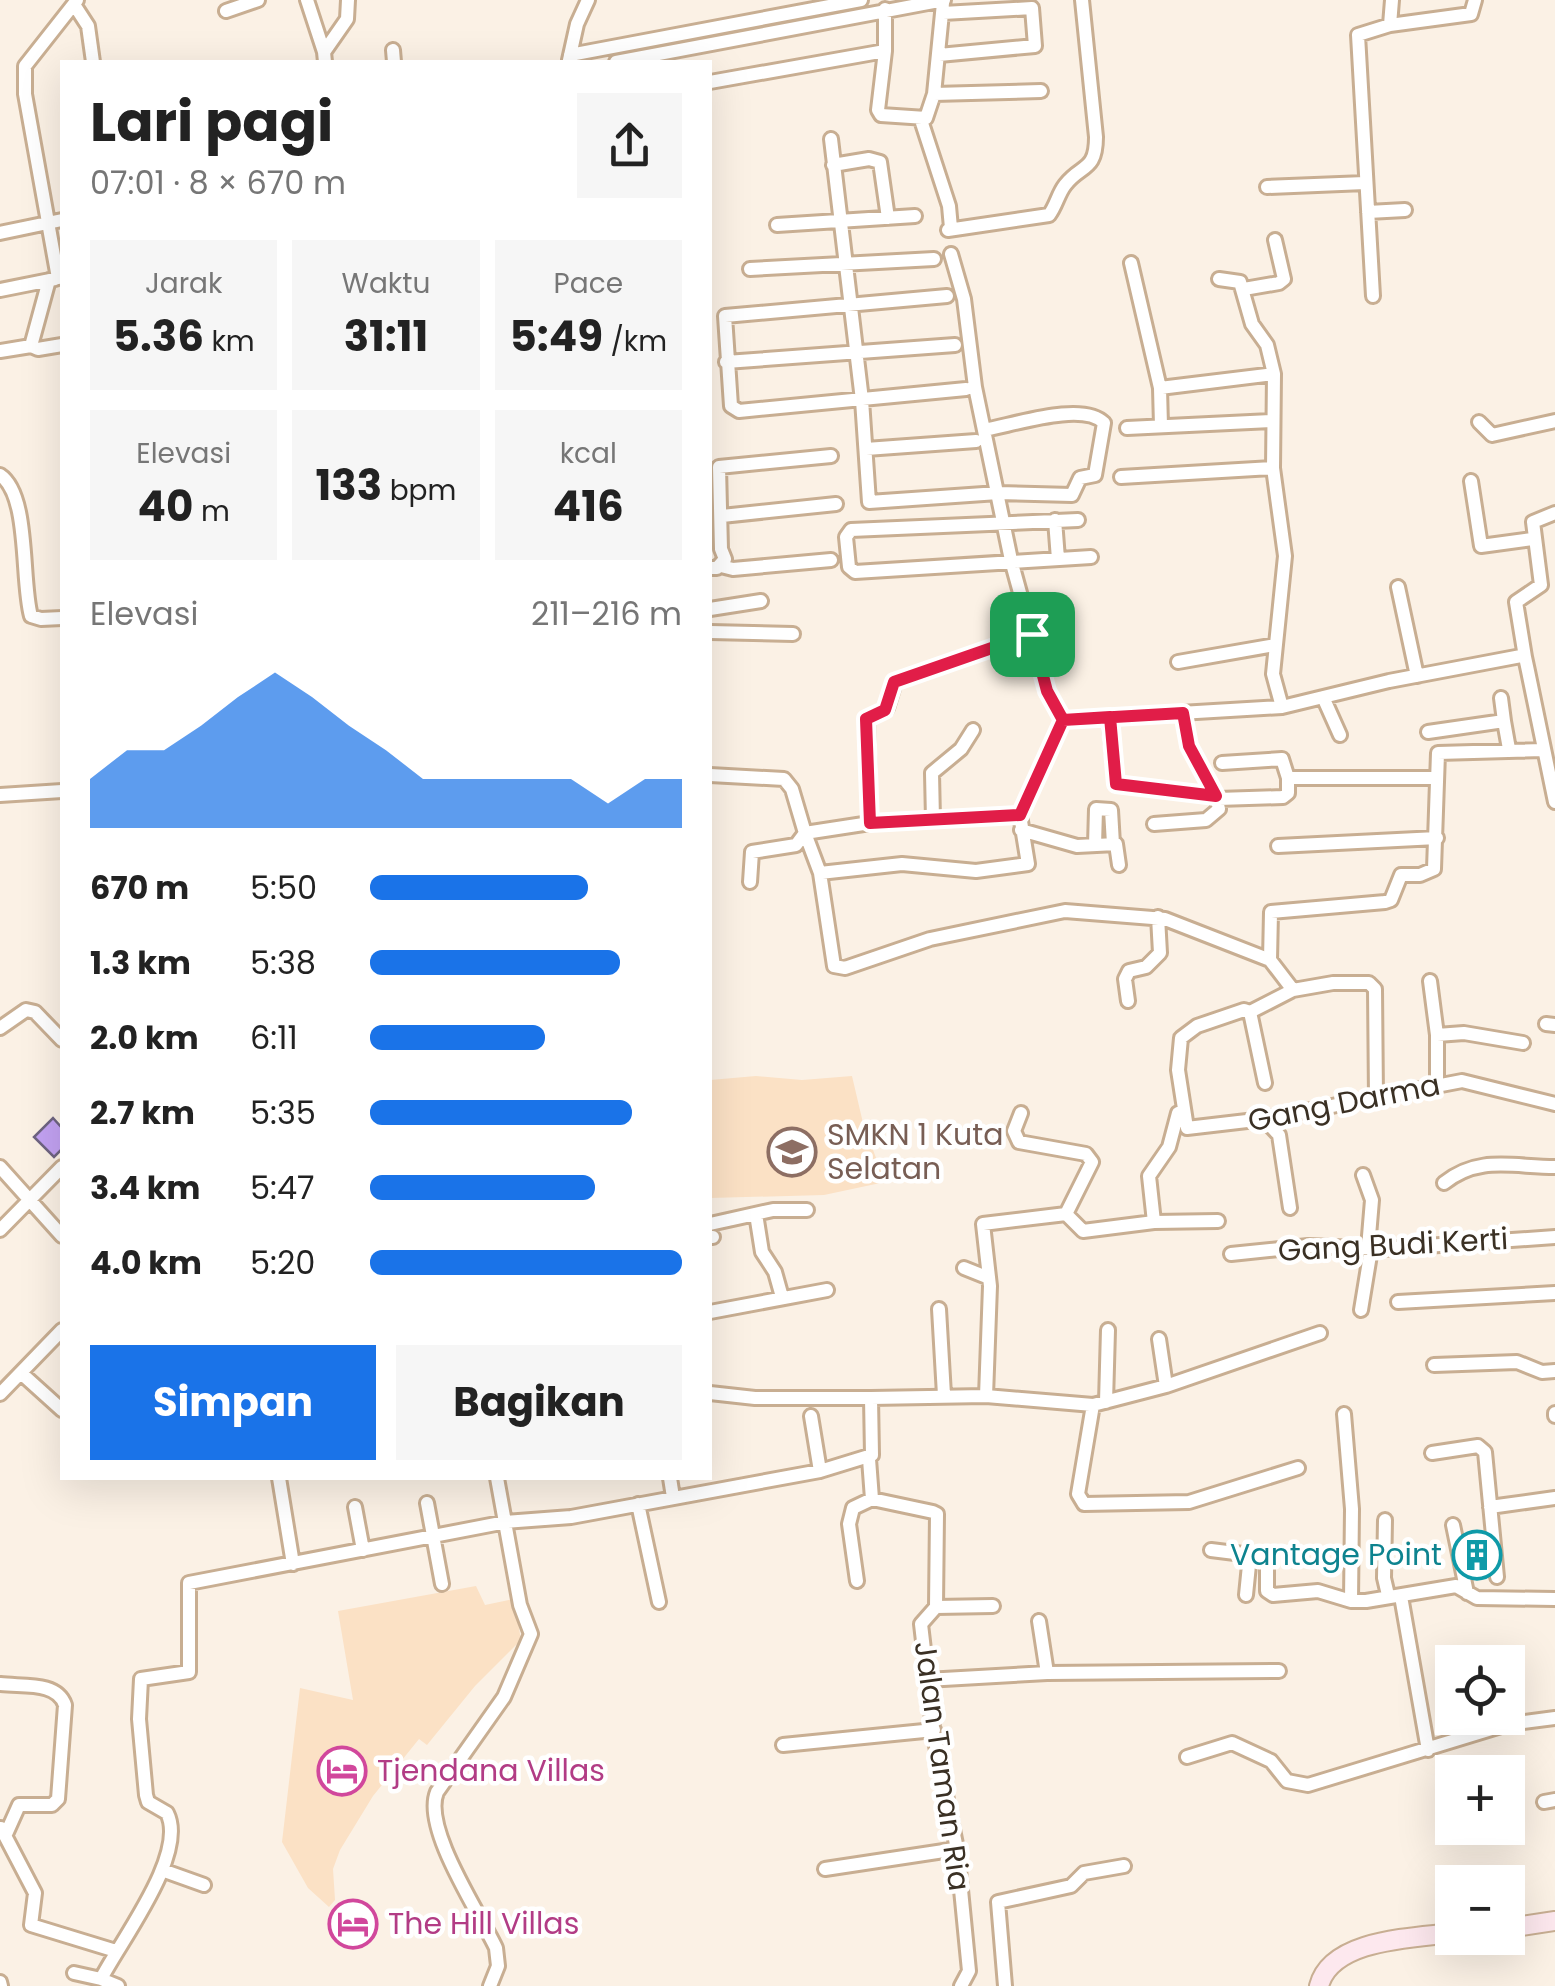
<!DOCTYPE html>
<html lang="id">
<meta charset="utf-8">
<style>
body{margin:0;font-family:Poppins,sans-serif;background:#f6f6f6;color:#222;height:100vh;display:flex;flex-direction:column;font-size:38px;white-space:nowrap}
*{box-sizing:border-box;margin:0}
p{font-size:32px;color:#767676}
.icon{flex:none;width:55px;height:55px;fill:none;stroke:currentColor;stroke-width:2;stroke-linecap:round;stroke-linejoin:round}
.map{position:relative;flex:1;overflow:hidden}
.panel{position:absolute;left:60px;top:60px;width:652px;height:1420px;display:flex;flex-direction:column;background:#fff;border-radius:0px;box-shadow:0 10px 40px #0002}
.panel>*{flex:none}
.buttons{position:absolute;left:1435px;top:1645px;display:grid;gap:20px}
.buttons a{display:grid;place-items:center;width:90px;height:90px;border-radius:0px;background:#fff;box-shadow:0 10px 40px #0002;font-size:50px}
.pin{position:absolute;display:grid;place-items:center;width:85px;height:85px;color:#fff;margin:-42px;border-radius:20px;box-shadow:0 5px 15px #0006}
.round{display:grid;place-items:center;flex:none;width:105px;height:105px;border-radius:0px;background:#f6f6f6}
.head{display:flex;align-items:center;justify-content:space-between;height:170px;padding:0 30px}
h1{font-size:55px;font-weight:700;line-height:75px}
.stats{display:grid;grid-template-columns:repeat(3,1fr);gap:15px;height:170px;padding:10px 30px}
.stats div{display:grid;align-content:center;border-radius:0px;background:#f6f6f6;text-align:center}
.stats b{font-size:42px;font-weight:700}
.stats small{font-size:28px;font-weight:400}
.stats p{font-size:28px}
.chart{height:280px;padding:20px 30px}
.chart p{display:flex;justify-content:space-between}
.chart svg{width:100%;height:180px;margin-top:10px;fill:#1a73e8;opacity:.7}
.action{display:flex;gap:20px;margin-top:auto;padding:20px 30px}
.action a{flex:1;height:115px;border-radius:0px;background:#1a73e8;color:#fff;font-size:40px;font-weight:700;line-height:115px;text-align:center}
.action a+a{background:#f6f6f6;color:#222}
ul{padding:0 30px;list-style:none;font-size:32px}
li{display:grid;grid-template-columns:160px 120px 1fr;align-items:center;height:75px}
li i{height:25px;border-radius:12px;background:#1a73e8}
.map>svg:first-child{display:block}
.built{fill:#fbe1c5}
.building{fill:#c3a2f3;stroke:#6f6482;stroke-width:2.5}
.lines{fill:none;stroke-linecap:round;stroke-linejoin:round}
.street-casing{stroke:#c8ae92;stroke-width:18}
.secondary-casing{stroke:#c8ae92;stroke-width:22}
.street{stroke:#fff;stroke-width:12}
.secondary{stroke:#fde8ee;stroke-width:18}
.route-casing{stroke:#fff;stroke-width:20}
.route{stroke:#e11d48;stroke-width:12}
.labels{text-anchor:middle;stroke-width:9;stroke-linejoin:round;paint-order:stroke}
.street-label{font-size:30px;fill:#3a3024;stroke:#fff}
.education-label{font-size:30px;fill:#785e54;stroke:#fff;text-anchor:start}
.culture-label{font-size:30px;fill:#0d838f;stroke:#fff;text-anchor:end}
.hotel-label{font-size:30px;fill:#b23c85;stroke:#fff;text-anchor:start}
</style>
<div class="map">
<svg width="1555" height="1986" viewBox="0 0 1555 1986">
<rect width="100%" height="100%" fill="#fbf1e5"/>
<!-- built -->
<path class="built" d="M 756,1076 L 802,1080 L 852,1076 L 863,1123 L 885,1182 L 824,1195 L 710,1198 L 710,1080 Z
M 476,1586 L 485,1605 L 514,1599 L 521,1640 L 475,1686 L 427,1745 L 419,1739 L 373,1796 L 340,1850 L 333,1869 L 335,1900 L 329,1907 L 308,1888 L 282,1842 L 300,1688 L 353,1700 L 338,1611 Z"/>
<!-- building -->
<path class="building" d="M 53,1118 L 62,1128 L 62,1149 L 54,1157 L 34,1137 Z"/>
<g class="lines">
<!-- street casing -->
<g class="street-casing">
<path id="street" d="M 307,0 L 324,52
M 75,6 L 88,26 L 93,62
M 226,11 L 258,0
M 1390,25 L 1392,0
M 393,50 L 394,62
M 885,51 L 885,9
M 570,55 L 861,0
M 939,55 L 1035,46 L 1032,8 L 943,13
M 569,60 L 577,24 L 588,0
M 325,62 L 324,52 L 347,19 L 348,0
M 616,62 L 944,0
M 710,82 L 885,51 L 878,110 L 881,115 L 926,118 L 934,94 L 943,3
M 934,94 L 1041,91
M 921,120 L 949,206 L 951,228
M 831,139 L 862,400 L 869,502 L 998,493 L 1072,495 L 1080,478 L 1095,475 L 1104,423 C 1083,401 1013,425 984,430
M 833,165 L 869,159 L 880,162 L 888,218
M 1267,187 L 1365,183
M 1368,212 L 1405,210
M 777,225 L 915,216
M 948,230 L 1049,215 C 1056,206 1058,194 1065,185 C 1081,164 1096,172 1096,137 L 1082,0
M 0,233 L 62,220
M 951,254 L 964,299 L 975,387 L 1011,560 L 1047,691 L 1063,720 L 1282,707 L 1389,681 L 1521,656 L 1525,657 L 1528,671 L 1555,802
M 1131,263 L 1160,388 L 1161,426
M 750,269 L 934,259
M 58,278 L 25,94 L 25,66 L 77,0
M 1219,279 L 1240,282 L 1252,324 L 1267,345 L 1274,374 L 1273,468 L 1285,556 L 1273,674 L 1282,707
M 1244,289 L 1279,283 L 1284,279 L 1275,240
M 0,290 L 55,279
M 947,296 L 725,316 L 731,406 L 739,411 L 966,389
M 1373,296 L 1358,35 L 1390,25 L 1471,14 L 1475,0
M 31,346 L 38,349 L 62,345
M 0,351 L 31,346 L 49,280
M 726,362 L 955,345
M 1160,388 L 1274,374
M 1479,422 L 1492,435 L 1555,421
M 1127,428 L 1271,421
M 866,449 L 976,441
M 0,475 C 30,495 21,581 31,616 L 41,619 L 62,618
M 1121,477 L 1273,468
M 1471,481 L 1481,546 L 1532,539
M 722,516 L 836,504
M 1055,520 L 1058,559
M 1078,520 L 851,530 L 846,537 L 849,567 L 855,572 L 1091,557
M 721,566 L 733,569 L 831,560
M 710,568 L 717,568 L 725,559 L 721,549 L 719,467 L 831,456
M 1398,587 L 1417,676
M 710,609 L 761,601
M 710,632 L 793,634
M 1525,657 L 1516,602 L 1541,585 L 1533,522 L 1555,513
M 1178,662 L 1275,645
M 1323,697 L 1340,735
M 1501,698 L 1504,721
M 1109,717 L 1116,784 L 1216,796
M 1428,732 L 1504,721 L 1509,749
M 710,775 L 784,779 L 792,789 L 805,833 L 870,823 L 1020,815
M 1288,778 L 1436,778
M 0,795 L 62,791
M 1218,799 L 1283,797 L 1288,793 L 1288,778 L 1282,759 L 1222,763
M 933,820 L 932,773 L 961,749 L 973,730
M 870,823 L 867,719 L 887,708 L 895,682 L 1032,634
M 1154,824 L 1206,820 L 1219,809 L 1216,796 L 1189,747 L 1183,713
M 1021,830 L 1077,846 L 1116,844 L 1119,865
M 805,833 L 820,873 L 902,864 L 976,871 L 1028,864 L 1020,815 L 1063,720
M 1095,845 L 1096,809 L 1111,810 L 1113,844
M 1278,846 L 1437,838
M 820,873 L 834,966 L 845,968 L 930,939 L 1065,911 L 1165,919 L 1270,960 L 1293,990 L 1333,983 L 1369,983 L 1375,989 L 1376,1098
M 750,882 L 752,852 L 796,845 L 805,833
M 1270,960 L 1271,912 L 1385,902 L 1391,900 L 1401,875 L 1420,875 L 1434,869 L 1438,753 L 1544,750
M 1430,981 L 1437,1035 L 1437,1084
M 1128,1001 L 1125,979 L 1129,971 L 1146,967 L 1160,953 L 1158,917
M 1250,1012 L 1244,1010 L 1197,1026 L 1181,1038 L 1178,1070 L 1187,1128 L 1264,1119 L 1462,1081 L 1555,1104
M 1546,1024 L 1555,1025
M 0,1028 L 26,1010 L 35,1012 L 62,1040
M 1437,1035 L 1464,1033 L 1523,1043
M 1265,1083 L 1250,1012 L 1293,990
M 1264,1119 L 1279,1135 L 1290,1208
M 0,1167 L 62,1236
M 1363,1175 L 1372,1200 L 1368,1248
M 1444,1183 C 1479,1155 1513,1167 1555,1167
M 756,1214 L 762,1252 L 775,1272 L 782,1297
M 1066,1214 L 1083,1231 L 1154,1222 L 1218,1221
M 1154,1222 L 1149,1176 L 1169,1147 L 1178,1113 L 1183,1111
M 710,1224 L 773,1210 L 807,1210
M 0,1230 L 62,1167
M 710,1237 L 713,1237
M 1231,1254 L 1308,1246 L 1383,1249 L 1555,1237
M 964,1268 L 989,1278
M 1398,1302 L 1555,1293
M 939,1309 L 944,1395
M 1361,1310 L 1371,1249
M 710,1312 L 827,1290
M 1159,1339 L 1166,1386
M 1434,1365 L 1517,1362 L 1542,1372 L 1555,1371
M 21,1373 L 62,1410
M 0,1394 L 62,1330
M 986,1396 L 990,1286 L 983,1224 L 1066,1214 L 1092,1162 L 1086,1154 L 1019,1142 L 1014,1131 L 1021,1113
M 871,1398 L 986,1396 L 1093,1405 L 1166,1386 L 1320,1333
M 1106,1402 L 1108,1330
M 1093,1405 L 1078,1494 L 1084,1504 L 1189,1502 L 1298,1468
M 1555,1413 L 1555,1416
M 1344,1414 L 1352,1509 L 1351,1601
M 811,1416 L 820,1471
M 1432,1453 L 1478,1446 L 1485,1452 L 1497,1577
M 869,1459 L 872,1499
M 279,1478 L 293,1564
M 670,1478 L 673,1497
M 427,1503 L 442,1584
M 638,1504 L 659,1602
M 355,1507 L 363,1550
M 1490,1507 L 1555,1498
M 1385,1520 L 1384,1578 L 1388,1595
M 1453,1525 L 1467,1593
M 1211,1550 L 1267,1557 L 1267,1591 L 1273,1595 L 1318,1591 L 1351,1601 L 1366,1601 L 1456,1586 L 1477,1598 L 1555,1599
M 857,1581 L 849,1524 L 853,1508 L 872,1499 L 933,1512 L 937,1514 L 936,1607
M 1246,1595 L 1250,1555
M 1402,1602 L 1428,1750
M 1039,1621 L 1047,1673
M 926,1680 L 1047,1673 L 1279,1671
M 0,1684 C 22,1687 57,1681 65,1705 L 58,1799 L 52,1805 L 19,1805 L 6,1834
M 783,1745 L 934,1730
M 1187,1757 L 1232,1743 L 1271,1761 L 1287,1781 L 1308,1785 L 1508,1724 L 1555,1718
M 1544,1802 L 1555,1800
M 1,1828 L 35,1893 L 31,1925 L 116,1951
M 825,1869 L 957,1849
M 162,1870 L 204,1885
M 74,1973 L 101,1979
M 0,1982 L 1,1986
M 118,1986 L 101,1979 C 121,1940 188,1854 167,1813 L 148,1802 L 146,1795 L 139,1719 L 141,1679 L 189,1672 L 189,1583 L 506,1522 L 571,1517 L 820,1471 L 872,1455 L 871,1398 L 755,1398 L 710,1393
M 490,1986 L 498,1966 L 496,1948 C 479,1912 422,1828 437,1792 L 504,1697 L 531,1634 L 520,1605 L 497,1478
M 961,1986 L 969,1971 L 957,1849 L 934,1736 L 921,1624 L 936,1607 L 993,1606
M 1005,1986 L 998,1902 L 1071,1886 L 1084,1873 L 1124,1866"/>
</g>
<!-- secondary casing -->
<g class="secondary-casing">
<path id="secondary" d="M 1508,1928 L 1555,1921
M 1319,1986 C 1331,1939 1413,1938 1452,1933"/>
</g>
<!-- street -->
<use href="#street" class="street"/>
<!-- secondary -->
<use href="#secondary" class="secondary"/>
</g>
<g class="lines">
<!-- route casing -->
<g class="route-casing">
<path id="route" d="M 1032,634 L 894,682 L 885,710 L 866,719 L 870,823 L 1020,815 L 1063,720 L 1183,713 L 1189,746 L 1216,796 L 1116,784 L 1110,717 L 1063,720 L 1047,691 L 1032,634"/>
</g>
<!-- route -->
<use href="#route" class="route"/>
</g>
<!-- icons -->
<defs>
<g id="school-ring" transform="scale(2.5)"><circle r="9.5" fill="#fff" stroke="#8d6e63" stroke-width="1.5"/><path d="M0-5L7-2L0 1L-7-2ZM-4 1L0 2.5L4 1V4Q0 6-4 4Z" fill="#8d6e63"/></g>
<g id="building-ring" transform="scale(2.5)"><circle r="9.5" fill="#fff" stroke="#0f9aa8" stroke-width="1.5"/><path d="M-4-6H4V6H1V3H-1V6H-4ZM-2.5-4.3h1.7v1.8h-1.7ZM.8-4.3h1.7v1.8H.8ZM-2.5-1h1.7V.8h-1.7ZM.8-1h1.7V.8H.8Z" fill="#0f9aa8"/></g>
<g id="hotel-ring" transform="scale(2.5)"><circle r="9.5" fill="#fff" stroke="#d1479c" stroke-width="1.5"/><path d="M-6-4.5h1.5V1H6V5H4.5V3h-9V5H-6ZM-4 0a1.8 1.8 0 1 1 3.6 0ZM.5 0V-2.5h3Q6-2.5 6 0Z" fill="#d1479c"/></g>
</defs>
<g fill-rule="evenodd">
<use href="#school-ring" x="792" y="1152"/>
<use href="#building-ring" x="1477" y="1555"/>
<use href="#hotel-ring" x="342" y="1771"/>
<use href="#hotel-ring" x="353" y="1924"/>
</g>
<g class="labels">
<!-- street labels -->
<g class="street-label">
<text transform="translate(1344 1103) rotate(-11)" y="10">Gang Darma</text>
<text transform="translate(1393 1245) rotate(-3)" y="10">Gang Budi Kerti</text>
<text transform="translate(942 1766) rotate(82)" y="10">Jalan Taman Ria</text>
</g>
<!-- education labels -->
<g class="education-label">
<text x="827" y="1145">SMKN 1 Kuta<tspan x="827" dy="34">Selatan</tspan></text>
</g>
<!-- culture labels -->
<g class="culture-label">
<text x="1442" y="1565">Vantage Point</text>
</g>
<!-- hotel labels -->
<g class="hotel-label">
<text x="377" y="1781">Tjendana Villas</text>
<text x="388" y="1934">The Hill Villas</text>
</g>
</g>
</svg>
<div class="buttons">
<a><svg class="icon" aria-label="locate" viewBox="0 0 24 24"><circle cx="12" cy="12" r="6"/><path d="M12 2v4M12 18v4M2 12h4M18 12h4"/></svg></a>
<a>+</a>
<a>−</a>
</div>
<div class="pin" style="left:1032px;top:634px;background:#1e9e55"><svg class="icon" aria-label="arrive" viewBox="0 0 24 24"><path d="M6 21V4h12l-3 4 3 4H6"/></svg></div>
<section class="panel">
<div class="head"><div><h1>Lari pagi</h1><p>07:01 · 8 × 670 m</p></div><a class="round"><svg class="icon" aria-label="share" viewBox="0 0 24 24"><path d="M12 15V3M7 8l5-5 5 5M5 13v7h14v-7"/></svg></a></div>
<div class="stats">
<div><p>Jarak</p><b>5.36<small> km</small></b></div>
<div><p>Waktu</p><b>31:11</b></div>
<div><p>Pace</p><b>5:49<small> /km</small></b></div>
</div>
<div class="stats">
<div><p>Elevasi</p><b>40<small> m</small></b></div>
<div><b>133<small> bpm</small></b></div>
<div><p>kcal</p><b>416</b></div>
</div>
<div class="chart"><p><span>Elevasi</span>211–216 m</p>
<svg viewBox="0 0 160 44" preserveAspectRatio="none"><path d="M0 44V32L10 25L20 25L30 19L40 12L50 6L60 12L70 19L80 25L90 32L100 32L110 32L120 32L130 32L140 38L150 32L160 32V44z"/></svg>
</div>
<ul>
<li><b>670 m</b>5:50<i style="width:70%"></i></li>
<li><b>1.3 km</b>5:38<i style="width:80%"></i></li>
<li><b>2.0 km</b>6:11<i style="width:56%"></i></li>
<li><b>2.7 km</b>5:35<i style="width:84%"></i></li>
<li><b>3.4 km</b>5:47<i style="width:72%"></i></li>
<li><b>4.0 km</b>5:20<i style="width:100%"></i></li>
</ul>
<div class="action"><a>Simpan</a><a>Bagikan</a></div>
</section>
</div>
